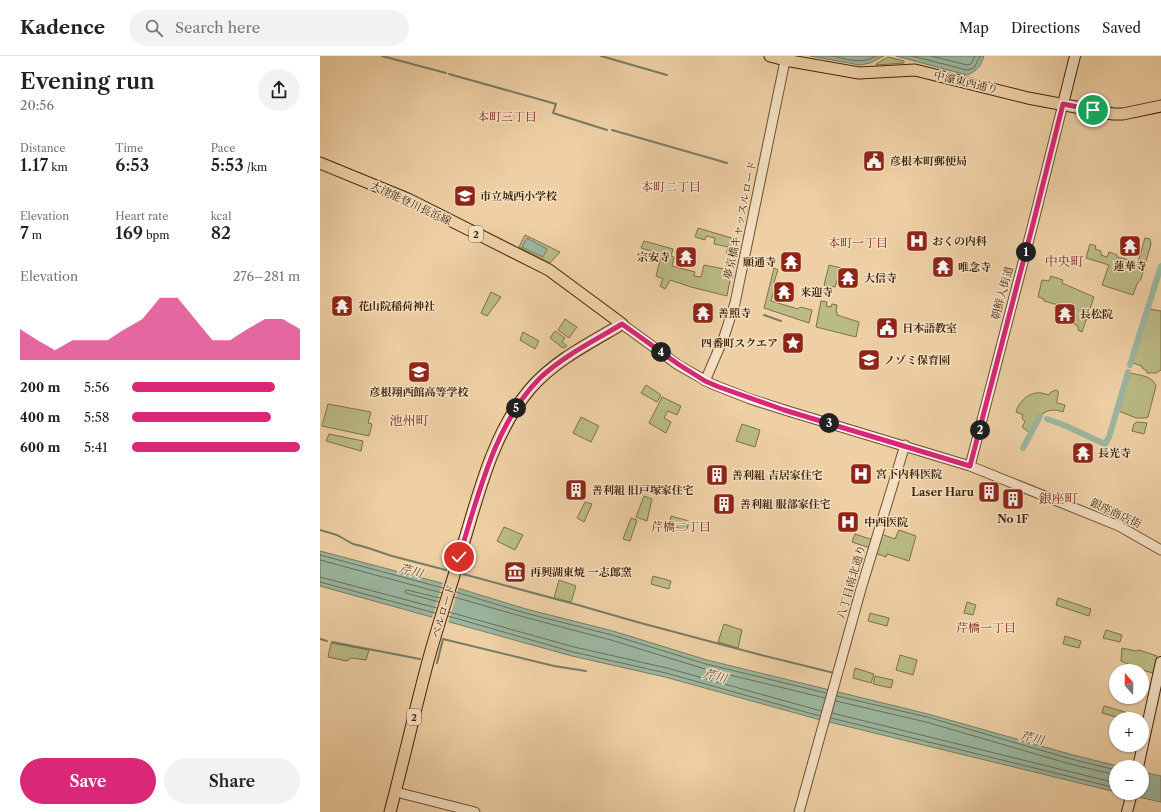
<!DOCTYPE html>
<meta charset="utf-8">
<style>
body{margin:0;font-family:"Libre Caslon Text","Noto Serif JP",serif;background:#f2f2f2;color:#222;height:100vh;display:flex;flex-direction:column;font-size:15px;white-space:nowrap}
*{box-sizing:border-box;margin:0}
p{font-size:13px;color:#767676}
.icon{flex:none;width:22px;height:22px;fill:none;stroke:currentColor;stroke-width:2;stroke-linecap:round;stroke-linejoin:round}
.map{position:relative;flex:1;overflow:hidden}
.panel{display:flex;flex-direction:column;background:#fff;width:320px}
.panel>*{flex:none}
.needle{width:26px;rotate:340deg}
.fabs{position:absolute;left:789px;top:608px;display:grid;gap:8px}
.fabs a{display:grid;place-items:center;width:40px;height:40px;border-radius:50%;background:#fff;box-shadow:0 1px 3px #0004;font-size:20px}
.pin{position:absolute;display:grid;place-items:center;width:34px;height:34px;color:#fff;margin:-17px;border:2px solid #fff;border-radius:50%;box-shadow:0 1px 4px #0007}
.km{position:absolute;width:20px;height:20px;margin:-10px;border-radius:50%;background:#222;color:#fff;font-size:11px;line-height:20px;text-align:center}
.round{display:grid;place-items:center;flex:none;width:42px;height:42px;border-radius:21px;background:#f2f2f2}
.overview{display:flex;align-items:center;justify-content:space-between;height:68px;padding:0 20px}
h1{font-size:22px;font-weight:600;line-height:30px}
.metrics{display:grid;grid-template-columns:repeat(3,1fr);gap:6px;height:68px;padding:4px 20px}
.metrics div{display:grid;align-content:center}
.metrics b{font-size:17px;font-weight:600}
.metrics small{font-size:11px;font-weight:400}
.metrics p{font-size:11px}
.chart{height:112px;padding:8px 20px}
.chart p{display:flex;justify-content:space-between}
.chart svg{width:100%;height:72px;margin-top:4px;fill:#db2777;opacity:.7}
.button{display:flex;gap:8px;margin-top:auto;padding:8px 20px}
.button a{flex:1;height:46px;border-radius:24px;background:#db2777;color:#fff;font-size:16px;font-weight:600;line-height:46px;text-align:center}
.button a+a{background:#f2f2f2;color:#222}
ul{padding:0 20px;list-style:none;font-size:13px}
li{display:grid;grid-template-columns:64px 48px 1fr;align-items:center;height:30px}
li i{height:10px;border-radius:5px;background:#db2777}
header{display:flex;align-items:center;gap:24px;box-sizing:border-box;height:56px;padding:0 20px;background:#fff;border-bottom:1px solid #e0e0e0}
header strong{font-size:19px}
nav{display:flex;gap:22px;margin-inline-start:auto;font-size:14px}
.search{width:280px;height:36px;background:#f2f2f2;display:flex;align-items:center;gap:10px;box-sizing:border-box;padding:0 14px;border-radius:22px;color:#767676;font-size:15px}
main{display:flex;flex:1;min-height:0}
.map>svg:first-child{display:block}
.green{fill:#bbbb85;stroke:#7e7048}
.water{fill:#9bb7a1;stroke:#777d65}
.pier{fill:#efd0a5}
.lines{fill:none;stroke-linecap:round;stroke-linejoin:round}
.shore{stroke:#6e6e56;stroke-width:1}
.stream{stroke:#777d65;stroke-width:2}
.canal{stroke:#9bb7a1;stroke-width:6}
.tertiary-casing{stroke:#6c5031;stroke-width:11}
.secondary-casing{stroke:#41250a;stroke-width:12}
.primary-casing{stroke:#41250a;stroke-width:13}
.tertiary{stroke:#f5e0c4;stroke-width:9}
.secondary{stroke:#f5e0c4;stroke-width:10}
.primary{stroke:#efd0a5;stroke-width:11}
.route-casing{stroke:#fff;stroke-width:8}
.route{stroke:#db2777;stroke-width:5}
.labels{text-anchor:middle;stroke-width:3;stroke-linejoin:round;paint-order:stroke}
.shield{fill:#f5e0c4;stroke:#775d42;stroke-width:1}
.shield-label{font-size:10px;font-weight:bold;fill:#41250a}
.street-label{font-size:11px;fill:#41250a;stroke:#f5e0c4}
.poi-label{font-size:11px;font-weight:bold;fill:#41250a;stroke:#f5e0c4;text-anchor:start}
.neighbourhood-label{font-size:12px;fill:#7a1f14;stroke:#f5e0c4}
.water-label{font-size:12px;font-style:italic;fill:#584a30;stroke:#f5e0c4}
.quarter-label{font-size:13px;fill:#7a1f14;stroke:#f5e0c4}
</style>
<header>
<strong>Kadence</strong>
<div class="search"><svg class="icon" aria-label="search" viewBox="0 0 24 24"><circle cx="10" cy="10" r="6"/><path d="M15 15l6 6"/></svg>Search here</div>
<nav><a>Map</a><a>Directions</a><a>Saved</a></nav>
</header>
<main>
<section class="panel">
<div class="overview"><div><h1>Evening run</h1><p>20:56</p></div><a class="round"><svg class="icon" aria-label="share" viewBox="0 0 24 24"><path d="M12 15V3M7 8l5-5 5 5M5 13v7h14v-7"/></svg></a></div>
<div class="metrics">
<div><p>Distance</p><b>1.17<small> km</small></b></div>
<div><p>Time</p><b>6:53</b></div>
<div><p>Pace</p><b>5:53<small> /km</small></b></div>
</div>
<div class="metrics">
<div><p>Elevation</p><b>7<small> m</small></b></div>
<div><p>Heart rate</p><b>169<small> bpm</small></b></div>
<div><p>kcal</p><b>82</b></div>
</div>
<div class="chart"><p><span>Elevation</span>276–281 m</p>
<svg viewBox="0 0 160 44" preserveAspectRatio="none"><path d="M0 44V25L10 32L20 38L30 32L40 32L50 32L60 25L70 19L80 6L90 6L100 19L110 32L120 32L130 25L140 19L150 19L160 25V44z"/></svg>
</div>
<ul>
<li><b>200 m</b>5:56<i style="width:85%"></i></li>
<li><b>400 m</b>5:58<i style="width:83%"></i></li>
<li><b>600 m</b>5:41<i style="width:100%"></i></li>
</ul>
<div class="button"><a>Save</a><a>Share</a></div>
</section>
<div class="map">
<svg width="841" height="756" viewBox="0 0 841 756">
<rect width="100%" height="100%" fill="#efd0a5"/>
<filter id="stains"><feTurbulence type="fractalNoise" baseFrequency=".005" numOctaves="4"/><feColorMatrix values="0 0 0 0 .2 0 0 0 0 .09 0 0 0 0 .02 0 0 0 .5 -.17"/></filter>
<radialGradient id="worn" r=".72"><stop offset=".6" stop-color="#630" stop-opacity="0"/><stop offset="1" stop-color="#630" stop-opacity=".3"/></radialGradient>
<!-- green -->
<path class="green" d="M 568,1 L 584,5 L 584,7 L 556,9 L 556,8 Z
M 378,172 L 418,184 L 415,202 L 406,198 L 408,191 L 394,188 L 395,182 L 386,180 L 385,184 L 375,181 Z
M 205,179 L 240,196 L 230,207 L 199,191 Z
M 825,182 L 830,183 L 831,188 L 821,223 L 817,228 L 813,239 L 782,229 L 789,209 L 766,202 L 770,188 L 776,190 L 775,193 L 781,195 L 781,199 L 787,201 L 789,196 L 797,199 L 797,201 L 818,206 Z
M 324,185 L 353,193 L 351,200 L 354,201 L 352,210 L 375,216 L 374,220 L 381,221 L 384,209 L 404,213 L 404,216 L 411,218 L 407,240 L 371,231 L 350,224 L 345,233 L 340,230 L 343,223 L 336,220 L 341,201 L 339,200 L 339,198 L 321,192 Z
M 509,209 L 521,212 L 515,231 L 504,229 Z
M 454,212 L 458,214 L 454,226 L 456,227 L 451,245 L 478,253 L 480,251 L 492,254 L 489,267 L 444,252 Z
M 731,220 L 743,224 L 742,227 L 774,241 L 762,276 L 758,274 L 758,270 L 754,268 L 756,261 L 754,260 L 756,252 L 739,247 L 738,249 L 724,245 L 724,243 L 718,241 L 722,224 L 729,225 Z
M 171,236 L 181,241 L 167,260 L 161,257 Z
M 501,245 L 507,246 L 506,250 L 511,251 L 512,248 L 517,249 L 516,256 L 517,256 L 517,259 L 539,266 L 536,281 L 496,271 Z
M 829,253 L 841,255 L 841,314 L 836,317 L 827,317 L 827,315 L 822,312 L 822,310 L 813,307 Z
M 245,263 L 257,271 L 249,282 L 238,274 Z
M 235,275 L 245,282 L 242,286 L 247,290 L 243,292 L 230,282 Z
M 203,276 L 219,285 L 215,293 L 200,284 Z
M 810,317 C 819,319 833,320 836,330 L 828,361 L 826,362 L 816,362 L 799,355 Z
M 326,329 L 341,339 L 337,346 L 321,337 Z
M 736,334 L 738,335 C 739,340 736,343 737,347 L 745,349 L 743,356 C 724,349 718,362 709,376 L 702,371 L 705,366 L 702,362 L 703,359 L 696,356 C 698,347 707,338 716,337 C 720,336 726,338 729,339 L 731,336 Z
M 342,341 L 361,350 L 357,359 L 348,355 L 344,362 L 351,366 L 346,377 L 329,367 Z
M 8,348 L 51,356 L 48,367 L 52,368 L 49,380 L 2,370 Z
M 261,361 L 279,370 L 271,386 L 253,377 Z
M 817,366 L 827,367 L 824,378 L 812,375 L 814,368 Z
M 422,368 L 440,374 L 435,391 L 416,385 Z
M 9,378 L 43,385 L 41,395 L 6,385 Z
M 324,440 L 332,443 L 327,465 L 316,461 Z
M 265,446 L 272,448 L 264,466 L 257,462 Z
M 351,460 L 369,465 L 367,474 L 349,470 Z
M 311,462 L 317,464 L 310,485 L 303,483 Z
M 184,471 L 203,479 L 195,494 L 177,485 Z
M 579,474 L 596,480 L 589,505 L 567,498 L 566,501 L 555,497 L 561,478 L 575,483 Z
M 535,478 L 553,484 L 550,492 L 532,486 Z
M 333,520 L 351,525 L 349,533 L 331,528 Z
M 239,524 L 256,530 L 251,546 L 234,542 Z
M 738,542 L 771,553 L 769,560 L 736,549 Z
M 647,546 L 656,549 L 653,559 L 644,557 Z
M 550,557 L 569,562 L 567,570 L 548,565 Z
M 404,568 L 422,574 L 418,592 L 398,586 Z
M 786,574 L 802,579 L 800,586 L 783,582 Z
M 745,580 L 761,585 L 759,592 L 743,588 Z
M 11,587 L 49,594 L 46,604 L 31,602 L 27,605 L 8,601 Z
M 802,592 L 816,595 L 819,594 L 837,600 L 833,617 L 822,614 L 801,605 Z
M 580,599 L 597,604 L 593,619 L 576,614 Z
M 535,612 L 554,618 L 551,627 L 533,622 Z
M 555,620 L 573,624 L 571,632 L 553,628 Z
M 784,650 L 805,656 L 803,663 L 782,657 Z"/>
<!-- water -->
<path class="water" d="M 490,0 L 564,0 L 550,7 L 540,9 Z
M 576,0 L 664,0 C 661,10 657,15 647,19 Z
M 207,182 L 227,193 L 223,201 L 202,191 Z
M 0,495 L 121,527 L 206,553 L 293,575 L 387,604 L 608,658 L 753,699 L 802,711 L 796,711 L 796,736 L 497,663 L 345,621 L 252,600 L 0,530 Z
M 822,716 L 841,720 L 841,746 L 800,737 L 822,737 Z"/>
<!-- pier -->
<path class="pier" d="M 123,526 L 139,531 L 128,567 L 112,562 Z"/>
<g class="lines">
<!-- shore -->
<path class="shore" d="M 512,0 C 528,3 540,9 556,0
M 592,0 L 647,14 L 654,12 L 660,0
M 611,0 L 647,9 L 651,8 L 655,0
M 0,499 L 123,532
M 0,504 L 122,537
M 0,521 L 117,552
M 0,526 L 115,557
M 136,536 L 205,557 L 292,579 L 386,608 L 506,637
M 134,541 L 204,561 L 291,584 L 385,613 L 505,642
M 119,546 L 86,537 L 85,535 L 87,534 L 120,542
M 129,556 L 254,591 L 347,612 L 501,655
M 128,560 L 253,596 L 346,617 L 500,660
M 517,640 L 607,661 L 751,703 L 796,714
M 516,645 L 606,666 L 750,708 L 796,719
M 512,657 L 796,727
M 511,662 L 796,732"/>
<!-- stream -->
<path class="stream" d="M 62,0 L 126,17
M 281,0 L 347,19
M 129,18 L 236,48 L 233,57 L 287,74
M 292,74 L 407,107
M 444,259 L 461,265
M 0,474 L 17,479 L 33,488 L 45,491 L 72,500 L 126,514
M 143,518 L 258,549 L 317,566 L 441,599 L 514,617
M 0,583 L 7,585
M 12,586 L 100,603
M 117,607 L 123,583 L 234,610 L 266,615"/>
<!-- canal -->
<path class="canal" d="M 810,309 L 841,210
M 727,363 L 746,370 L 785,388 L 789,381
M 790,378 L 808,316
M 703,392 L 720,360"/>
<!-- tertiary casing -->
<g class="tertiary-casing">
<path id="tertiary" d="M 302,268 L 358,309 L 392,328 L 430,343 L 468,355 L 650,410 L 799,470 L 841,494
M 385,325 L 404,281 L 415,247 L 466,0
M 650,410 L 714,164 L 743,48
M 76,736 L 155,756
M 479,756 L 541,533 L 585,389"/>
</g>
<!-- secondary casing -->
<g class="secondary-casing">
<path id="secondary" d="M 743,48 L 755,0
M 818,711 L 841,606
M 807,756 L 812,737"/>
</g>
<!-- primary casing -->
<g class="primary-casing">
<path id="primary" d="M 450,0 L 465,4 L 539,17 L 595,14 L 708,42 L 793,58 L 803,58 L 841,50
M 0,107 L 88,143 L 229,214 L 302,268 C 270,287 235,304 210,333 C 172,378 158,440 141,496 C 130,534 117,571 107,609 C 94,658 83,707 70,756"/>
</g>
<!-- tertiary -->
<use href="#tertiary" class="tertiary"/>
<!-- secondary -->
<use href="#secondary" class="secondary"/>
<!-- primary -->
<use href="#primary" class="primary"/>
</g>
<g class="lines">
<!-- route casing -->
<g class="route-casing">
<path id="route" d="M 139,501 C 158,441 174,368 220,322 C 243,300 274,285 302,268 L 358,308 L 385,325 L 399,331 L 464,354 L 650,410 L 714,164 L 743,48 L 773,54"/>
</g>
<!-- route -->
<use href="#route" class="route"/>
</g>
<!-- icons -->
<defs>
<g id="civic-square" transform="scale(1.15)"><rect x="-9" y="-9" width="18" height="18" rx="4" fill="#8f2418" stroke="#f5e0c4"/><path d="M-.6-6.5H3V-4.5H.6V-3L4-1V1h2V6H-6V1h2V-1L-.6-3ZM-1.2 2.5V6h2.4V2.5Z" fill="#fff"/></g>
<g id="school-square" transform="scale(1.15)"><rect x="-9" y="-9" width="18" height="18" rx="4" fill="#8f2418" stroke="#f5e0c4"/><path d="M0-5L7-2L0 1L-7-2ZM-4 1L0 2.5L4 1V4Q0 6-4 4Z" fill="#fff"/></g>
<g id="hospital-square" transform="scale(1.15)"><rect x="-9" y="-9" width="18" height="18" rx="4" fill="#8f2418" stroke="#f5e0c4"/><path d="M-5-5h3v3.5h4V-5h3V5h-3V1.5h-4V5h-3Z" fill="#fff"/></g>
<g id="temple-square" transform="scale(1.15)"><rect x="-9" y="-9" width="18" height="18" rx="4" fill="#8f2418" stroke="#f5e0c4"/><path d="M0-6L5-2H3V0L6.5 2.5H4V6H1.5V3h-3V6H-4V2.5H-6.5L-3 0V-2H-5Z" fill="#fff"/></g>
<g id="sight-square" transform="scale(1.15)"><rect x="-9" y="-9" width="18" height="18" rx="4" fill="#8f2418" stroke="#f5e0c4"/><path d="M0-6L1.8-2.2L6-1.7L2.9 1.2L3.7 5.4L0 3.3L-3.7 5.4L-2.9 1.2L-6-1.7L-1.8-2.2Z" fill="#fff"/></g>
<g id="building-square" transform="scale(1.15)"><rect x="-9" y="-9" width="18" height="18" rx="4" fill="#8f2418" stroke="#f5e0c4"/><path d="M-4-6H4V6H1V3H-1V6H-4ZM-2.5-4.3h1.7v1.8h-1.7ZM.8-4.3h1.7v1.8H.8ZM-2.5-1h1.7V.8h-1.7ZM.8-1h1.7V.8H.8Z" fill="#fff"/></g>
<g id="museum-square" transform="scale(1.15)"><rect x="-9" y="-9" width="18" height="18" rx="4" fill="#8f2418" stroke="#f5e0c4"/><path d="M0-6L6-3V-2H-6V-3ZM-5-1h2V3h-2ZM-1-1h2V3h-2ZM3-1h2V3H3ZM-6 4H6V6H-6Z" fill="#fff"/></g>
</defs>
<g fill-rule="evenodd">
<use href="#civic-square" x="554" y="105"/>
<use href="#school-square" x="145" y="140"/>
<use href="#hospital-square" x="597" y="185"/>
<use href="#temple-square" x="810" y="190"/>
<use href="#temple-square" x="366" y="201"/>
<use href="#temple-square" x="471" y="206"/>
<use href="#temple-square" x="623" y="211"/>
<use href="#temple-square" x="528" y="222"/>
<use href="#temple-square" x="464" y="236"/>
<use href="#temple-square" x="22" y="250"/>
<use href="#temple-square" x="383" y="257"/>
<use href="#temple-square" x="745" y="258"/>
<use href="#civic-square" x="567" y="272"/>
<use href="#sight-square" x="473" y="287"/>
<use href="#school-square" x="549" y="304"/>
<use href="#school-square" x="99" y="316"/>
<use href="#temple-square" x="763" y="397"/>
<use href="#hospital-square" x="541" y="418"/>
<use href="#building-square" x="397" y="419"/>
<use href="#building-square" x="256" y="434"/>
<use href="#building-square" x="669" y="436"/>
<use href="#building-square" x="693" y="443"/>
<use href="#building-square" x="404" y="448"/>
<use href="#hospital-square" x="528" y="466"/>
<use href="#museum-square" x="195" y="516"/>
</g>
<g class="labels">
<!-- shield labels -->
<g class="shield">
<rect x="149" y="170" width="14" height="16" rx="3"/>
<rect x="87" y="653" width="14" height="16" rx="3"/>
</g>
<g class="shield-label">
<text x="156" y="182">2</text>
<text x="94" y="665">2</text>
</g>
<!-- street labels -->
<g class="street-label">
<text transform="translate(646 26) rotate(13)" y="4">中濠東西通り</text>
<text transform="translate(91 147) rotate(25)" y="4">大津能登川長浜線</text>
<text transform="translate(420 164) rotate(-78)" y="4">夢京橋キャッスルロード</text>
<text transform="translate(682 237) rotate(-75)" y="4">朝鮮人街道</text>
<text transform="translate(796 457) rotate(25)" y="4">銀座商店街</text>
<text transform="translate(531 526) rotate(-74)" y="4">八丁目南北通り</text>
<text transform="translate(123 555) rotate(-73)" y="4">ベルロード</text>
</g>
<!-- poi labels -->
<g class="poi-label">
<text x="570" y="109">彦根本町郵便局</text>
<text x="160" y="144">市立城西小学校</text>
<text x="612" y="189">おくの内科</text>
<text x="350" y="205" text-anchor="end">宗安寺</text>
<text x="456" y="210" text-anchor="end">願通寺</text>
<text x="810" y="214" text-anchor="middle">蓮華寺</text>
<text x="638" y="215">唯念寺</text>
<text x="544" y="226">大信寺</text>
<text x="480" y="240">来迎寺</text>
<text x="38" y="254">花山院稲荷神社</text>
<text x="398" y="261">善照寺</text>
<text x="760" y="262">長松院</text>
<text x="582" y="276">日本語教室</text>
<text x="458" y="291" text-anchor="end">四番町スクエア</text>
<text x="564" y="308">ノゾミ保育園</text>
<text x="99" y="340" text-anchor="middle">彦根翔西館高等学校</text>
<text x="778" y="401">長光寺</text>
<text x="556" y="422">宮下内科医院</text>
<text x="412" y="423">善利組 吉居家住宅</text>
<text x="272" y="438">善利組 旧戸塚家住宅</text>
<text x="654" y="440" text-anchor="end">Laser Haru</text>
<text x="420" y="452">善利組 服部家住宅</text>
<text x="693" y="467" text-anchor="middle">No 1F</text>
<text x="544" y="470">中西医院</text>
<text x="210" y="520">再興湖東焼 一志郎窯</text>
</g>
<!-- neighbourhood labels -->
<g class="neighbourhood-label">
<text x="187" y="65">本町三丁目</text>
<text x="351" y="135">本町二丁目</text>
<text x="538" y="191">本町一丁目</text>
<text x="361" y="475">芹橋二丁目</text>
<text x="666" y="576">芹橋一丁目</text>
</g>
<!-- water labels -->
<g class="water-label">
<text transform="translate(91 515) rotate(15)" y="4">芹川</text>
<text transform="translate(395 620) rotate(14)" y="4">芹川</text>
<text transform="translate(712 682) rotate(12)" y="4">芹川</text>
</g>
<!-- quarter labels -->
<g class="quarter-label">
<text x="744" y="210">中央町</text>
<text x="89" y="369">池州町</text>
<text x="738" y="447">銀座町</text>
</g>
</g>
<rect width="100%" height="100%" filter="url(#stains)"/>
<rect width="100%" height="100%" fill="url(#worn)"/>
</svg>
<div class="fabs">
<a><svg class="needle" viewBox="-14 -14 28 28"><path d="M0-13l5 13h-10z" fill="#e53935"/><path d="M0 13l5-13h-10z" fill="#767676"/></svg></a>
<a>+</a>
<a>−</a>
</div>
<div class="pin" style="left:773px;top:54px;background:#1e9e55"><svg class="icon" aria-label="arrive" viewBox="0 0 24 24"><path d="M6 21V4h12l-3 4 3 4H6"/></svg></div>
<div class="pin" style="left:139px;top:501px;background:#d93025"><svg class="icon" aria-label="check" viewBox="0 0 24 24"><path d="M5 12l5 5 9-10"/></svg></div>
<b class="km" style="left:706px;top:196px">1</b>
<b class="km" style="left:660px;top:374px">2</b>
<b class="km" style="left:509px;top:367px">3</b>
<b class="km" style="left:341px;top:296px">4</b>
<b class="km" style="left:196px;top:352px">5</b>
</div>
</main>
